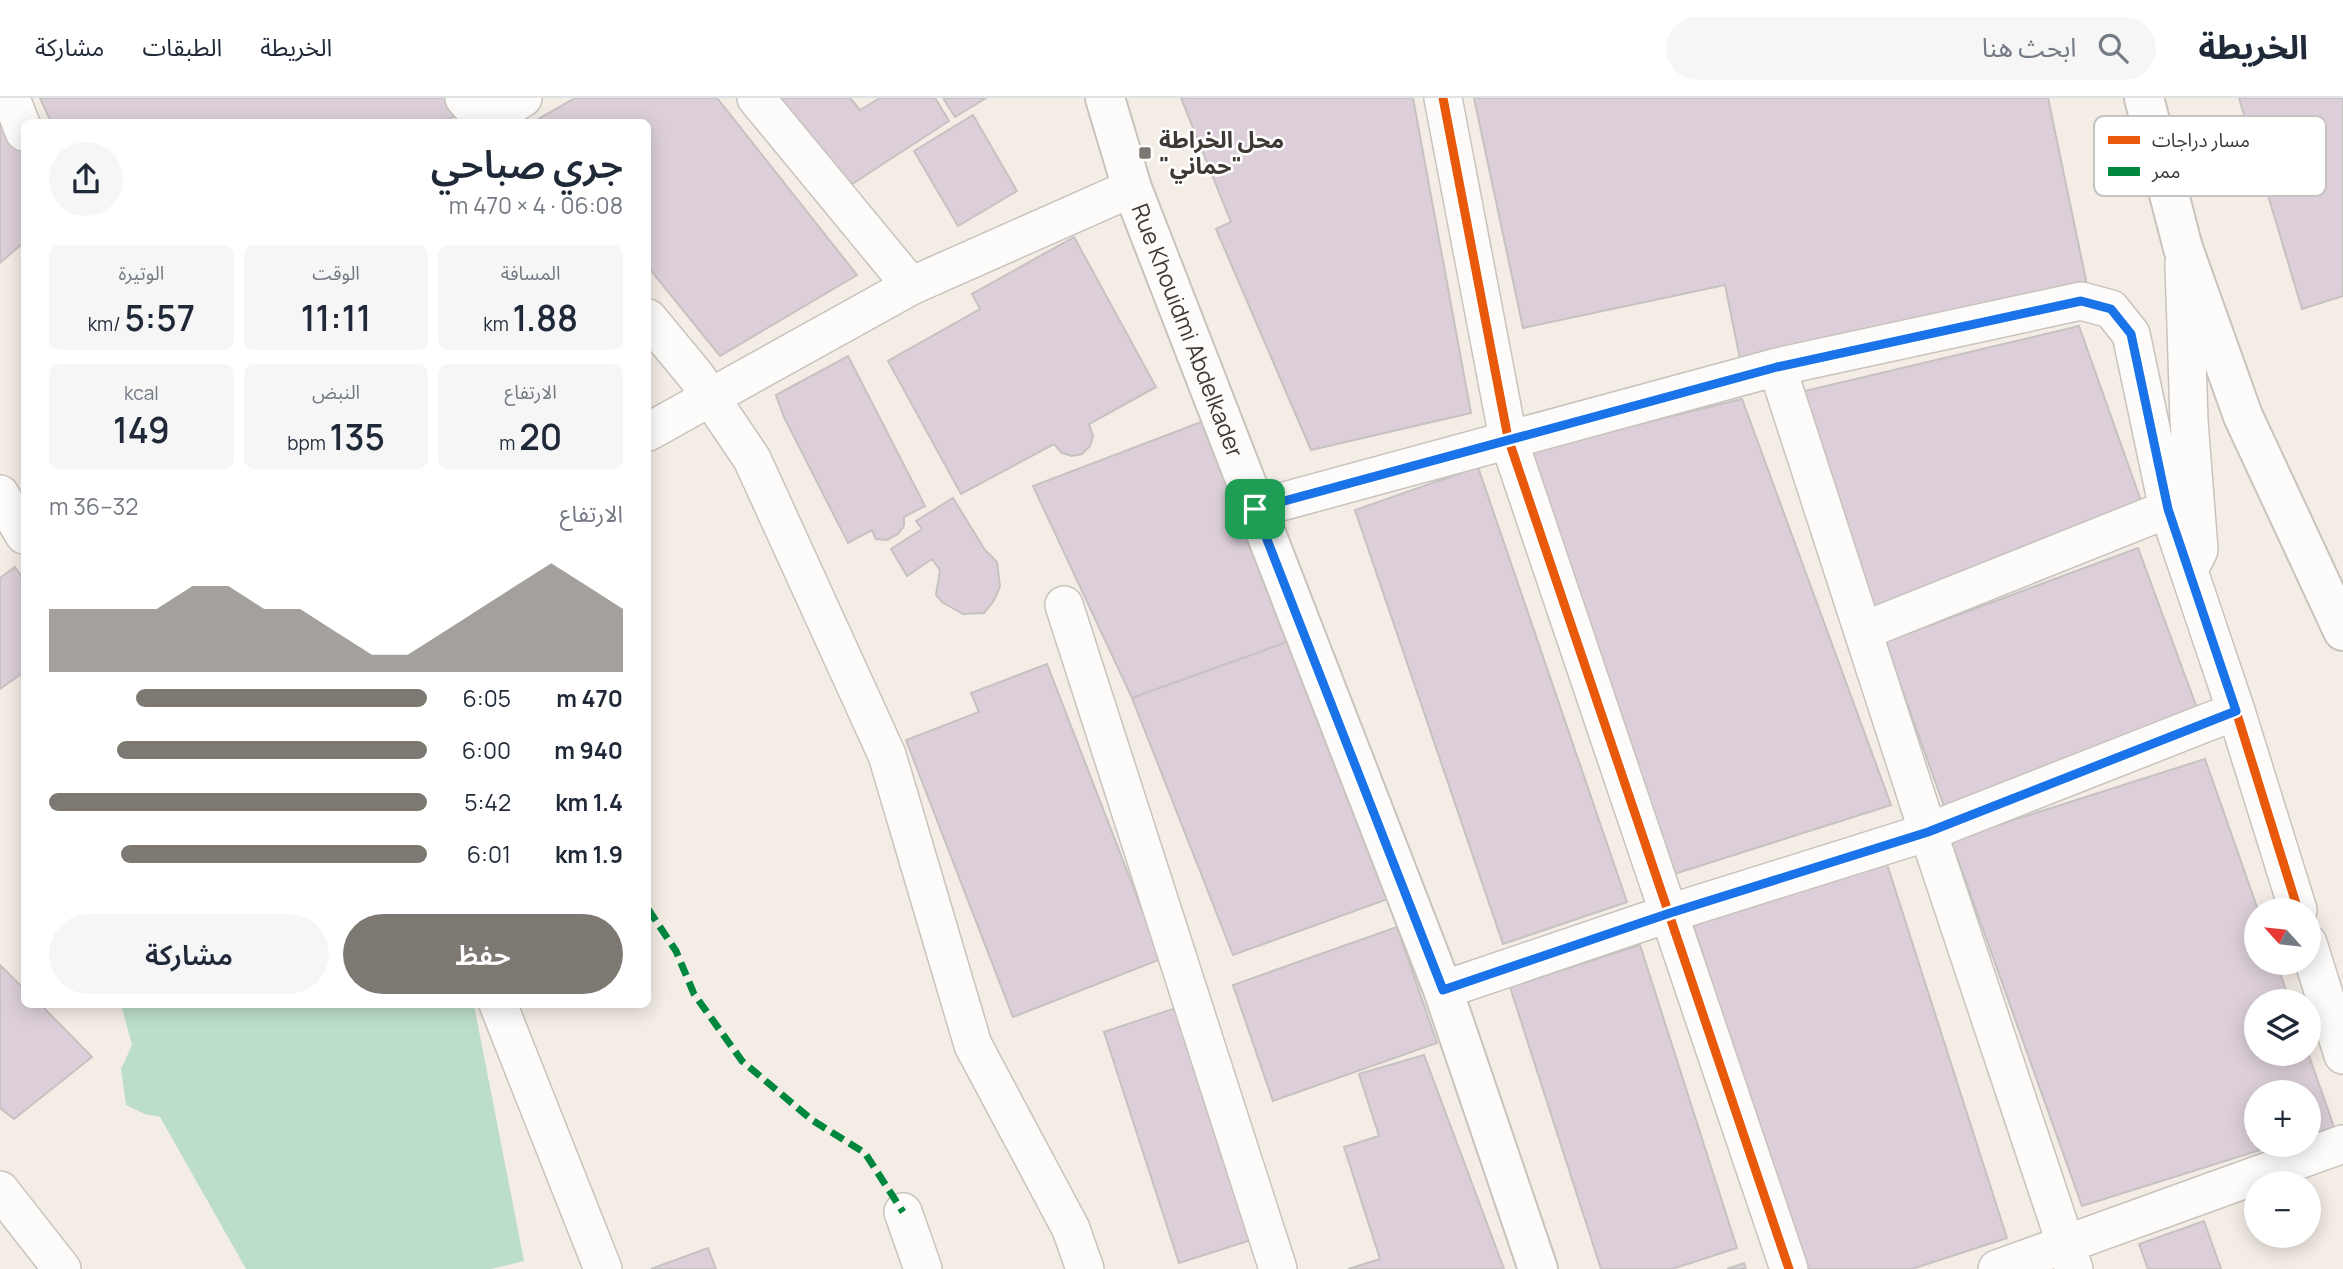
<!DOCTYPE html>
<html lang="ar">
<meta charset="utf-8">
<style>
body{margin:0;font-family:Manrope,"Noto Sans Arabic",sans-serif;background:#f6f6f7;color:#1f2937;direction:rtl;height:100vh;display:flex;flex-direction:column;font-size:26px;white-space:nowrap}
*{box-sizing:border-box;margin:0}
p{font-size:23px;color:#747a83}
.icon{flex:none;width:38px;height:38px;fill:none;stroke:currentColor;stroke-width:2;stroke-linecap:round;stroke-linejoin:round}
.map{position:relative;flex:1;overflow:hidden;direction:ltr}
.sheet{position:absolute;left:21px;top:21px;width:630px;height:889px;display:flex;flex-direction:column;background:#fff;border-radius:10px;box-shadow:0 4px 18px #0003;direction:rtl}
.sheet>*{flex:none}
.needle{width:46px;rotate:297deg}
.tools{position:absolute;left:2244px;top:800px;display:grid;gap:14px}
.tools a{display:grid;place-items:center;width:77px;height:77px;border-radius:50%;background:#fff;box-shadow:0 4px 18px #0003;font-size:35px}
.pin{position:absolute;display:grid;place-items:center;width:60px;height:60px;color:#fff;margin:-30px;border-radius:14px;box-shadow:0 4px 10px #0006}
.round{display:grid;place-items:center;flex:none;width:74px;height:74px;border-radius:37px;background:#f6f6f7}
.summary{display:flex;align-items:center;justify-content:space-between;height:119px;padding:0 28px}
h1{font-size:38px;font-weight:600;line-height:52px}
.stats{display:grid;grid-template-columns:repeat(3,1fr);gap:10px;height:119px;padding:7px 28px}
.stats div{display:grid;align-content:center;border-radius:10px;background:#f6f6f7;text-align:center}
.stats b{font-size:35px;font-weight:600}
.stats small{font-size:19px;font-weight:400}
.stats p{font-size:19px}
.chart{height:196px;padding:14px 28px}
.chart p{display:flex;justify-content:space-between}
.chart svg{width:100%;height:126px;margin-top:7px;fill:#7e7872;opacity:.7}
.primary-button{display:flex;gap:14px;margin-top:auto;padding:14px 28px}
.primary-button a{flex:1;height:80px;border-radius:42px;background:#7e7872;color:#fff;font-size:28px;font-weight:600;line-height:80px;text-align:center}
.primary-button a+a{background:#f6f6f7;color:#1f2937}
ul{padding:0 28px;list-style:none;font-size:23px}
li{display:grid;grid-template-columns:112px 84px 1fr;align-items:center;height:52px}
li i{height:18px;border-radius:9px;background:#7e7872}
header{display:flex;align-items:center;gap:42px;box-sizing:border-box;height:98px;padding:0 35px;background:#fff;border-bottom:2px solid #e0e1e3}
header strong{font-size:33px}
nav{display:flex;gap:38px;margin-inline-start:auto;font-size:24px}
.search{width:490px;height:63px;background:#f6f6f7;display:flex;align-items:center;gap:18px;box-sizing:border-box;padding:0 24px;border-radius:38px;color:#747a83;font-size:26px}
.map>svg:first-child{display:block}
.green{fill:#bcdec9}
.building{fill:#dccfd9;stroke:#c6c2c1;stroke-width:2}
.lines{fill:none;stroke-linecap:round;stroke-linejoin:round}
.minor-casing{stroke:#c8c3bd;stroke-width:40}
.tertiary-casing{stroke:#c8c3bd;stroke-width:42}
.primary-casing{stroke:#c8c3bd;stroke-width:42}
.minor{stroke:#fdfcfb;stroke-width:37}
.tertiary{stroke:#fdfcfb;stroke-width:38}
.primary{stroke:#fdfcfb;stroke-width:38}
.quiet{stroke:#00873e;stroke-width:7;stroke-dasharray:14 7;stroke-linecap:butt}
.cycleway-casing{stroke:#fff;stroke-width:13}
.cycleway{stroke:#e8590c;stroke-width:9}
.route-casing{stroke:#fff;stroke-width:14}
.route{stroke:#1a73e8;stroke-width:9}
.poi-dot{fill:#7e7872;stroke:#fff;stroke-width:2.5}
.labels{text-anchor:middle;stroke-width:5;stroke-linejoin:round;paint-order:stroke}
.poi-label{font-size:23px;font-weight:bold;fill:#3e3934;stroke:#fff;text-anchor:start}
.street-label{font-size:23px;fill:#3e3934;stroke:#fff}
.key{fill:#fff;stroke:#c5c4c2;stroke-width:2}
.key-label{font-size:19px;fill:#3e3934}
</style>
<header>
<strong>الخريطة</strong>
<div class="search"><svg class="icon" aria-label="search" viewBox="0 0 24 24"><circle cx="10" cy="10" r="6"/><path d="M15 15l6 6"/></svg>ابحث هنا</div>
<nav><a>الخريطة</a><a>الطبقات</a><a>مشاركة</a></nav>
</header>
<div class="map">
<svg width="2343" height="1171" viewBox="0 0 2343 1171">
<rect width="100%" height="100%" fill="#f4ede6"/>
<!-- green -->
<path class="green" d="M 119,907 L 474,907 L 524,1163 L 491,1171 L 246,1171 L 160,1019 L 145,1016 L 126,1007 L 121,971 L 132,947 L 122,910 Z"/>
<!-- building -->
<path class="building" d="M 0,0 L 24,58 L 24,144 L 0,165 Z
M 40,0 L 445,0 L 459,16 L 443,24 L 51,24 Z
M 575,0 L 717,0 L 857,177 L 720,258 L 648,169 L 648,24 L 533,24 Z
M 770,0 L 850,0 L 860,12 L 880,0 L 935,0 L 949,23 L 843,92 Z
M 943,0 L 986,0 L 955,19 Z
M 1181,0 L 1413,0 L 1471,315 L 1311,352 L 1216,131 L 1231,124 Z
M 1474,0 L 2048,0 L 2087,187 L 1740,261 L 1725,187 L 1523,230 Z
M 2239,0 L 2343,0 L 2343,198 L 2302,211 Z
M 973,17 L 1017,93 L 958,128 L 914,53 Z
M 1074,139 L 1156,289 L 1089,326 L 1093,338 L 1090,348 L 1082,356 L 1072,358 L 1062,355 L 1054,346 L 961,396 L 888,263 L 980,211 L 972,196 Z
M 2079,228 L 2141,403 L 1873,515 L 1801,294 Z
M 848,258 L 925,408 L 904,419 L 904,428 L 898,436 L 887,442 L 876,441 L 872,432 L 848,445 L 784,319 L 776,297 Z
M 1742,301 L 1891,707 L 1668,778 L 1532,352 Z
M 1209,321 L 1295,541 L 1132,600 L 1033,388 Z
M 1478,369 L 1627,804 L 1503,846 L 1355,412 Z
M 953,400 L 985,452 L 997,464 L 1000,489 L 993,504 L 984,515 L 963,516 L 942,504 L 936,497 L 940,472 L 932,461 L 907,478 L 891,451 L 922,431 L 916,423 Z
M 2138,450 L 2198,613 L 1944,708 L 1885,544 Z
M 15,469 L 24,482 L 24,581 L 21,576 L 0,591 L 0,480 Z
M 1295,541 L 1396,798 L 1233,857 L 1132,600 Z
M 1047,566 L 1161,861 L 1013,919 L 906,642 L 979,614 L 971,595 Z
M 2205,661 L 2258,812 L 2256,812 L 2256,864 L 2276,864 L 2290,903 L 2256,903 L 2256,956 L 2308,955 L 2334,1029 L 2308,1037 L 2308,994 L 2256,994 L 2256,1046 L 2279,1046 L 2082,1108 L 1951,742 Z
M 1886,763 L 2007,1140 L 1912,1171 L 1804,1171 L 1693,826 Z
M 1397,829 L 1437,945 L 1273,1003 L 1233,887 Z
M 1640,847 L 1737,1150 L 1672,1171 L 1601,1171 L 1510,889 Z
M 0,867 L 24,891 L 24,906 L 40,906 L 92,959 L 14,1021 L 0,1010 Z
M 1179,909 L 1254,1141 L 1179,1165 L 1104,934 Z
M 1424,957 L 1504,1171 L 1348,1171 L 1380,1161 L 1344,1049 L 1379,1038 L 1359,976 Z
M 2204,1123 L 2221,1171 L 2148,1171 L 2139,1146 Z
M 708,1150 L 716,1171 L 651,1171 Z
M 1744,1165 L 1746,1171 L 1727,1171 Z"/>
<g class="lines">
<!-- minor casing -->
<g class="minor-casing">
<path id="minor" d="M 11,0 L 24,34
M 464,0 L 484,24
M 756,0 L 911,188
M 1443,0 L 1508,340 L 1789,1171
M 484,24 L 523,0
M 2184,165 L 2189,323 L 2199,452 L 2194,462
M 648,220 L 696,278 L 752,361 L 887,657 L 973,947 L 1071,1131 L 1085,1171
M 1777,269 L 1928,734 L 2074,1171
M 648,334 L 911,188 L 1132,90
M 0,396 L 24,437
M 1255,411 L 1777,269 L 2081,203 L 2111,211 L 2131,236 L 2168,411 L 2236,613 L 2298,812
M 1064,507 L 1278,1171
M 1863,533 L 2168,411
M 2308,845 L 2343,957
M 1443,892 L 1670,815 L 1928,734 L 2236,613
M 498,906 L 603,1171
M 0,1092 L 62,1171
M 903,1114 L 923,1171
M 1997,1171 L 2343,1046"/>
</g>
<!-- tertiary casing -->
<g class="tertiary-casing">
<path id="tertiary" d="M 2144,0 L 2183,150 L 2243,318 L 2343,533"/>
</g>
<!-- primary casing -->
<g class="primary-casing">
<g id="primary">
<path id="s1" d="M 1105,0 L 1132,90 L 1443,892 L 1538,1171"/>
</g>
</g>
<!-- minor -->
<use href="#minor" class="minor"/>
<!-- tertiary -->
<use href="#tertiary" class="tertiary"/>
<!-- primary -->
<use href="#primary" class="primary"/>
<!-- quiet -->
<path class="quiet" d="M 648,811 L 676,853 L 694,896 L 742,963 L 812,1022 L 865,1055 L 903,1114"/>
<!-- cycleway casing -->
<g class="cycleway-casing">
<path id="cycleway" d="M 1443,0 L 1508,340 L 1789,1171
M 1255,411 L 1777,269 L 2081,203 L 2111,211 L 2131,236 L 2168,411 L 2236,613 L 2298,812"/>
</g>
<!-- cycleway -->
<use href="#cycleway" class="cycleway"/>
</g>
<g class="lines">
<!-- route casing -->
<g class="route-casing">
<path id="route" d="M 2081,203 L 2111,211 L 2131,236 L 2168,411 L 2236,613 L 1928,734 L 1670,815 L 1443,892 L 1255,411 L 1777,269 Z"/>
</g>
<!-- route -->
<use href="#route" class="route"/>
</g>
<!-- markers -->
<rect class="poi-dot" x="1138" y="48" width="14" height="14" rx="3.5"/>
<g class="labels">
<!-- poi labels -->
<g class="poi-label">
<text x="1159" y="50">محل الخراطة<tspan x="1159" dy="26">"حماني"</tspan></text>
</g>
<!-- street labels -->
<g class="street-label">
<text dy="8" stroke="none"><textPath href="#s1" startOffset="247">Rue Khouidmi Abdelkader</textPath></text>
</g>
</g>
<!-- legend -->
<rect x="2094" y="18" width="232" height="80" rx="10" class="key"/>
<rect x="2108" y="38" width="32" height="8" fill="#e8590c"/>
<rect x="2108" y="69" width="32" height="9" fill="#00873e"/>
<g class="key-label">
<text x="2152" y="49">مسار دراجات</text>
<text x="2152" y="80">ممر</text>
</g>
</svg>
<div class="tools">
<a><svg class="needle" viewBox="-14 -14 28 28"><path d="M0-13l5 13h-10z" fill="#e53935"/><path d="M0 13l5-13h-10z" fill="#747a83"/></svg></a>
<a><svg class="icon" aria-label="layers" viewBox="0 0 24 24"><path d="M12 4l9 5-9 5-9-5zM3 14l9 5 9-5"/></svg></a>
<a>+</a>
<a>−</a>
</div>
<div class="pin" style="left:1255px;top:411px;background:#1e9e55"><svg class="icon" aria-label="arrive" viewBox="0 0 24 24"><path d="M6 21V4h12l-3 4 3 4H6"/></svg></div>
<section class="sheet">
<div class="summary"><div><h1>جري صباحي</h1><p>06:08 · 4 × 470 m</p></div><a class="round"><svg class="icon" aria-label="share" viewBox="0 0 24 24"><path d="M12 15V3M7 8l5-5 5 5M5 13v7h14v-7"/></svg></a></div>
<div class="stats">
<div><p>المسافة</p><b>1.88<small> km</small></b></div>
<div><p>الوقت</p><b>11:11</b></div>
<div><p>الوتيرة</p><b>5:57<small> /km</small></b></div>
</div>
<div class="stats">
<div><p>الارتفاع</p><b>20<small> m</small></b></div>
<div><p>النبض</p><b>135<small> bpm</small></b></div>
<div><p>kcal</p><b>149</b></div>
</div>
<div class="chart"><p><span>الارتفاع</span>32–36 m</p>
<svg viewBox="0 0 160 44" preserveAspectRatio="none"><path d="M0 44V22L10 22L20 22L30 22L40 14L50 14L60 22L70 22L80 30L90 38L100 38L110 30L120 22L130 14L140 6L150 14L160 22V44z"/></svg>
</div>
<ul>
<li><b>470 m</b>6:05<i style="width:77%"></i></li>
<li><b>940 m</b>6:00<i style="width:82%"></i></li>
<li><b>1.4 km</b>5:42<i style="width:100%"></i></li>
<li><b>1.9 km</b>6:01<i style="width:81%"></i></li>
</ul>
<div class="primary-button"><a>حفظ</a><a>مشاركة</a></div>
</section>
</div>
